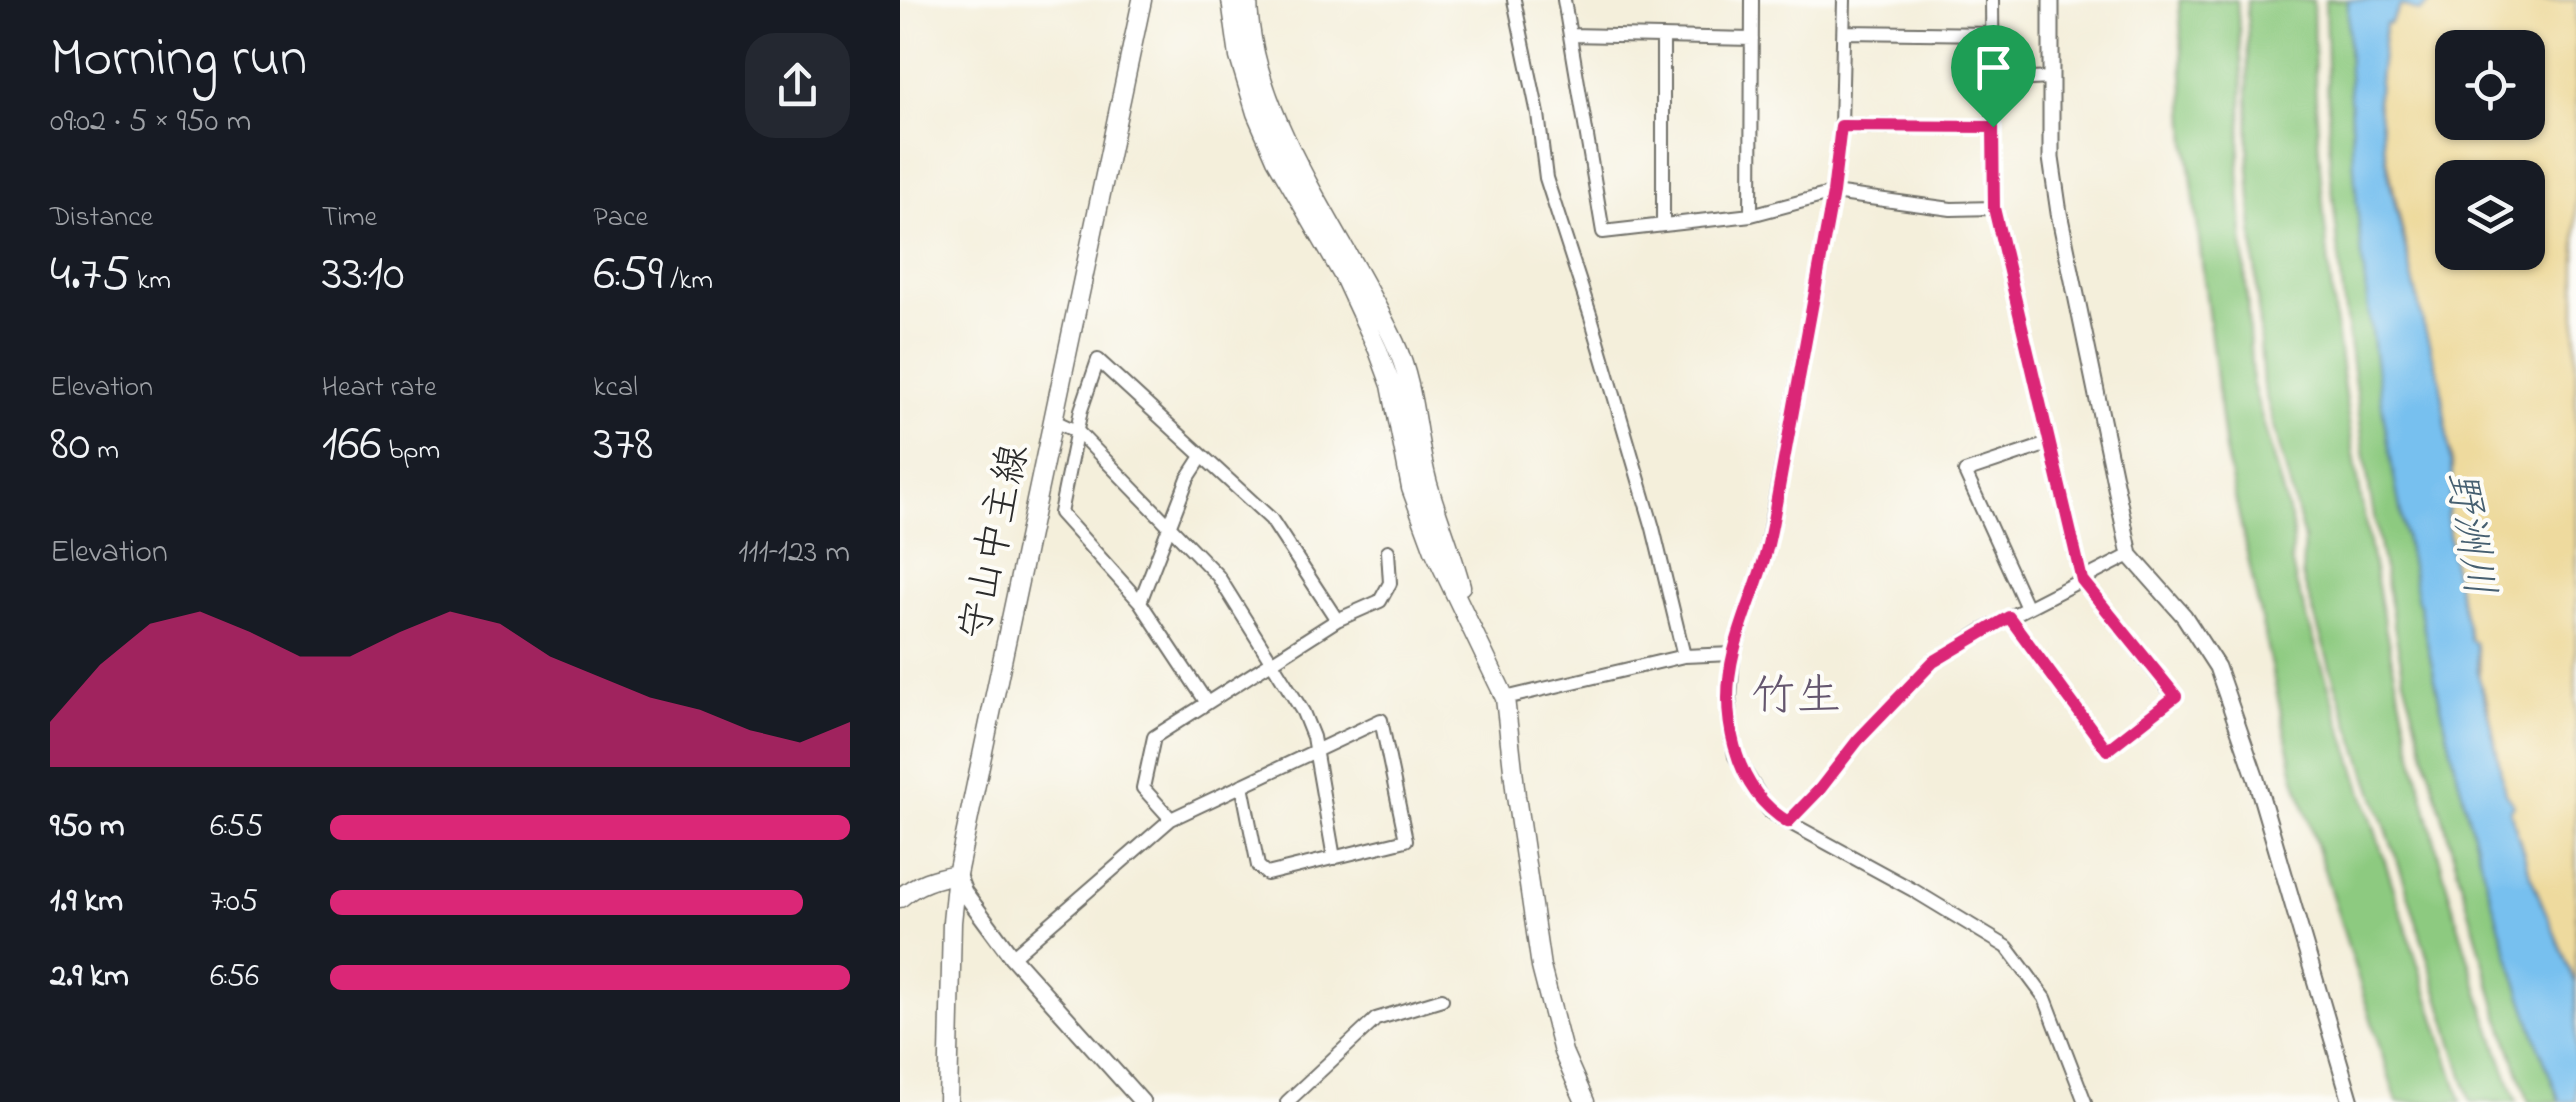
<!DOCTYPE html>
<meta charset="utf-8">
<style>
body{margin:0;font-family:"Indie Flower","Klee One",sans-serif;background:#242831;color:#f1f3f6;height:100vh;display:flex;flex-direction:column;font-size:38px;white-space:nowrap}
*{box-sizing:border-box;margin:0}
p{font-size:32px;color:#9ea1a6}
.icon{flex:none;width:55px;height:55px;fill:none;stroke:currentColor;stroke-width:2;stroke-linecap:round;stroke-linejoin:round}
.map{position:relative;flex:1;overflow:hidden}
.drawer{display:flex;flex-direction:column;background:#171b24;width:900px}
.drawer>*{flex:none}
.controls{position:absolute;left:1535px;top:30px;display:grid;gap:20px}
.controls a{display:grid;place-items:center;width:110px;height:110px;border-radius:20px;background:#171b24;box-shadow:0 2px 8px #0004;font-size:50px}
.pin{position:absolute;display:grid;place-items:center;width:85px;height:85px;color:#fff;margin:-102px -42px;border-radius:50% 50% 50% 0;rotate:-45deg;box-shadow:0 0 10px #0007}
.pin .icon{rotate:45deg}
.round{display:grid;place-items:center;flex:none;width:105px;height:105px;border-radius:30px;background:#242831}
.head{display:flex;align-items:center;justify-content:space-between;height:170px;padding:0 50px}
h1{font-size:55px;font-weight:600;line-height:75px}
.metrics{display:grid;grid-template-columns:repeat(3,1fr);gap:15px;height:170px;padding:10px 50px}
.metrics div{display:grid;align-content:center}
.metrics b{font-size:50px;font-weight:600}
.metrics small{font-size:28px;font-weight:400}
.metrics p{font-size:28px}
.chart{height:280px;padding:20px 50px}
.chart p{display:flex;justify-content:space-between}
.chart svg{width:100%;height:180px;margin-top:10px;fill:#db2777;opacity:.7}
ul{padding:0 50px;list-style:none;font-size:32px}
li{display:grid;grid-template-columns:160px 120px 1fr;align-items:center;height:75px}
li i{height:25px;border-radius:12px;background:#db2777}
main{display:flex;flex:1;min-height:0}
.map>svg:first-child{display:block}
.green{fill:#8dca80;stroke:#5c7a56;stroke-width:2.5}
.sand{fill:#eeda9e;stroke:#8c8264;stroke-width:2.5;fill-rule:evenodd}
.water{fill:#77c0ef;stroke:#51768d;stroke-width:2.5}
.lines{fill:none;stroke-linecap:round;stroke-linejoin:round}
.minor-casing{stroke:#717069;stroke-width:16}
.tertiary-casing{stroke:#717069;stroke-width:19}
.secondary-casing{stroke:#717069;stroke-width:21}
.minor{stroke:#fff;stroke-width:12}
.tertiary{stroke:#fff;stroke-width:15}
.secondary{stroke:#fff;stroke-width:18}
.route-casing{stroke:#fff;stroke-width:20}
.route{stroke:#db2777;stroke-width:12}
.labels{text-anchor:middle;stroke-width:8;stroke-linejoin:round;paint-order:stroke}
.street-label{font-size:40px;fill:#2b2b2b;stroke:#fdfcf7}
.water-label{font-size:42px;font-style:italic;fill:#465f70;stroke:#fdfcf7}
.quarter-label{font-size:45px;fill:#65576f;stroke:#fdfcf7}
</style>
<main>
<section class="drawer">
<div class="head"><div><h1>Morning run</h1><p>09:02 · 5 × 950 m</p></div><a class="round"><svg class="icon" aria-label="share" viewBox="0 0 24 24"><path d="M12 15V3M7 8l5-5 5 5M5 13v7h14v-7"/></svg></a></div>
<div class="metrics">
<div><p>Distance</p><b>4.75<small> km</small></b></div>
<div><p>Time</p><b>33:10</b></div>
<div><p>Pace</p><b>6:59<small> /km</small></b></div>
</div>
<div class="metrics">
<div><p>Elevation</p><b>80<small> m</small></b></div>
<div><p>Heart rate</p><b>166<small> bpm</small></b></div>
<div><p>kcal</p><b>378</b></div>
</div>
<div class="chart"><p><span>Elevation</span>111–123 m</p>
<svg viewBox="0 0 160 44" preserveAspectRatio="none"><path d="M0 44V33L10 19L20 9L30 6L40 11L50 17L60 17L70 11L80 6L90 9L100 17L110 22L120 27L130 30L140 35L150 38L160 33V44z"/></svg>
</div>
<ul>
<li><b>950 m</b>6:55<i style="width:100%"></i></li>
<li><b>1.9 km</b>7:05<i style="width:91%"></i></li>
<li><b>2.9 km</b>6:56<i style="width:100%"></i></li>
</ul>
</section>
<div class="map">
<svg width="1676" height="1102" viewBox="0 0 1676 1102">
<rect width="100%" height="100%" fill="#fdfcf7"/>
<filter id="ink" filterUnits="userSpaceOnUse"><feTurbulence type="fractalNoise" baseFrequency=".01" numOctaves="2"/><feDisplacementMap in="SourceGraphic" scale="20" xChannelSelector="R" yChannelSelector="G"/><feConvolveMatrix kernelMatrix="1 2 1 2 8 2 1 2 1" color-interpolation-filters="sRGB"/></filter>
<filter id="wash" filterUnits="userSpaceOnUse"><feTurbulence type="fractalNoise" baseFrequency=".0048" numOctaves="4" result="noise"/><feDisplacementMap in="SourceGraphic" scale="40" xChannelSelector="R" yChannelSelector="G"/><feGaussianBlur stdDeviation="2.25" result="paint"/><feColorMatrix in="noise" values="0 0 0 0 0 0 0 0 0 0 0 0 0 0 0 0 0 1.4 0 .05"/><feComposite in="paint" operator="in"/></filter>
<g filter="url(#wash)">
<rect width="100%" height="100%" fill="#f4efdb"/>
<!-- green -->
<path class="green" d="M 1279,0 L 1337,0 L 1343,85 L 1339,171 L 1352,382 L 1393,530 L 1391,560 L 1397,587 L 1562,1102 L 1497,1102 L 1394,774 L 1325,450 L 1287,141 Z
M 1347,0 L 1413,0 C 1415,209 1443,417 1484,622 C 1517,784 1559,947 1617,1102 L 1571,1102 L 1503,877 L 1435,683 L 1402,575 L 1404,539 L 1363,385 L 1349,168 Z
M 1425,0 L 1448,0 C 1448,201 1477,404 1518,600 C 1553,772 1597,939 1660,1102 L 1629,1102 L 1598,1013 L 1504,679 L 1470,494 L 1444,304 L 1430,167 Z"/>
<!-- sand -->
<path class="sand" d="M 1533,0 L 1676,0 L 1676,984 L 1631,877 L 1605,794 L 1587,700 L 1578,677 L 1580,668 L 1575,643 L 1570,640 C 1561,601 1547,558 1547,517 C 1547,498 1553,481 1552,462 L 1482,135 L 1477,100 L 1485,24 L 1490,23 L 1501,5 L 1519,11 ZM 1552,48 L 1628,48 L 1628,122 L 1552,122 ZM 1552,178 L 1628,178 L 1628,252 L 1552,252 Z"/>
<!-- water -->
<path class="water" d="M 1448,0 L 1533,0 L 1519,12 L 1501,5 L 1490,23 L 1485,24 L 1477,100 L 1490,183 L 1523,323 L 1540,379 L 1553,482 L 1547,516 L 1553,568 L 1570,640 L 1575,643 C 1578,656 1576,671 1580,682 C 1590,719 1598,756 1605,793 L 1614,805 L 1610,811 L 1631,877 L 1676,984 L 1676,1102 L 1660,1102 C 1597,939 1553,772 1518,600 C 1477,404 1447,201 1448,0 Z"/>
</g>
<g filter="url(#ink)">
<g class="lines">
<!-- minor casing -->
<g class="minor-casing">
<path id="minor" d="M 614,0 L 638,114 L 646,178 L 691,317 L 753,528 L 784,656
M 664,0 L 703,232 L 851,215 L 933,193 L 1051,209 L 1094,208
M 944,0 L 941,126 L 933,193 L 865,555 L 833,654 L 829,714 L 835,756 L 870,812 L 1013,890 L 1107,947 L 1145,998 L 1185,1102
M 1092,0 L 1094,208 L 1182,580 L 1275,697 L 1207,750 L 1109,617
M 945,32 L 1093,34
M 670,35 L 852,39
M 763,37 L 763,225
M 1093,81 L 1151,78
M 941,126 L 1093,127
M 851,215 L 852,0
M 154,421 L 178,432 L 318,576 L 403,712 L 413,737 L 434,858
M 240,602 L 288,478 L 301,458
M 1127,608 L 1065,472 L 1148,444
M 605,698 L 784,656 L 833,654
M 307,703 L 240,602 L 160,513 L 181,410 L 198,360 L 371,519 L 437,620
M 271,819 L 243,788 L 254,737 L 437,620 L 480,601 L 490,583 L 488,551
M 888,822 L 920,789 L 958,740 L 1033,662 L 1082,631 L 1230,555
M 112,957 L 271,819 L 481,720 L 506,840 L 367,874 L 358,866 L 342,785
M 387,1102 L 476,1019 L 542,999"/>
</g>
<!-- tertiary casing -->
<g class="tertiary-casing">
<path id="tertiary" d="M 1151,0 L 1151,158 L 1159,213 L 1230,555 L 1284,616 L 1317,667 L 1356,779 L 1451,1102
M 57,874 L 64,892 L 112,957 L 242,1102"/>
</g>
<!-- secondary casing -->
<g class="secondary-casing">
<path id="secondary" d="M 331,0 L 339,57 L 356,113 L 376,159 L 444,277 L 478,350 L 491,385 L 511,488 L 534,550 L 605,698 L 616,796 L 641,967 L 663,1052 L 685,1102
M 348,0 C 350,117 447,239 495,343 C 516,389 515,437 528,484 C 538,519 552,552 561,586
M 0,898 C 17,883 35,878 57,874
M 48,1102 L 52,922 L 57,874 L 242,0"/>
</g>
<!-- minor -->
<use href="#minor" class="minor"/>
<!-- tertiary -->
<use href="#tertiary" class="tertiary"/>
<!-- secondary -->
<use href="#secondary" class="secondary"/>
</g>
</g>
<g class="lines" filter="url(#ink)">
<!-- route casing -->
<g class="route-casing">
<path id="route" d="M 941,126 L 1093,127 L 1094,208 L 1182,580 L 1276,696 L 1207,750 L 1109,617 L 1033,662 L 958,740 L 920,789 L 888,822 C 832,788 819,711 834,651 C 842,619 856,588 865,556 C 870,539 873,521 876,504 L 933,193 Z"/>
</g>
<!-- route -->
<use href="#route" class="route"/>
</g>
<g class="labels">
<!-- street labels -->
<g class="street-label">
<text transform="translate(92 542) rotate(-78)" y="14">守山中主線</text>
</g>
<!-- water labels -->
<g class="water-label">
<text transform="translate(1573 533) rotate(81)" y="15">野洲川</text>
</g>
<!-- quarter labels -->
<g class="quarter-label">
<text x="896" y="709">竹生</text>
</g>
</g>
</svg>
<div class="controls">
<a><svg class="icon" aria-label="locate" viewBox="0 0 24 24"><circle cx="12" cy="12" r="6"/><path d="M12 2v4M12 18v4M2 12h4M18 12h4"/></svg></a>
<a><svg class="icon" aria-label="layers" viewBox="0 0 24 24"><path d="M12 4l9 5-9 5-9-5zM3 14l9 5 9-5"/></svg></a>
</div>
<div class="pin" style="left:1093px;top:127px;background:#1e9e55"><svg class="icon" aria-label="arrive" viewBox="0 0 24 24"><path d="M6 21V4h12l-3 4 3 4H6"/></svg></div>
</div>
</main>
